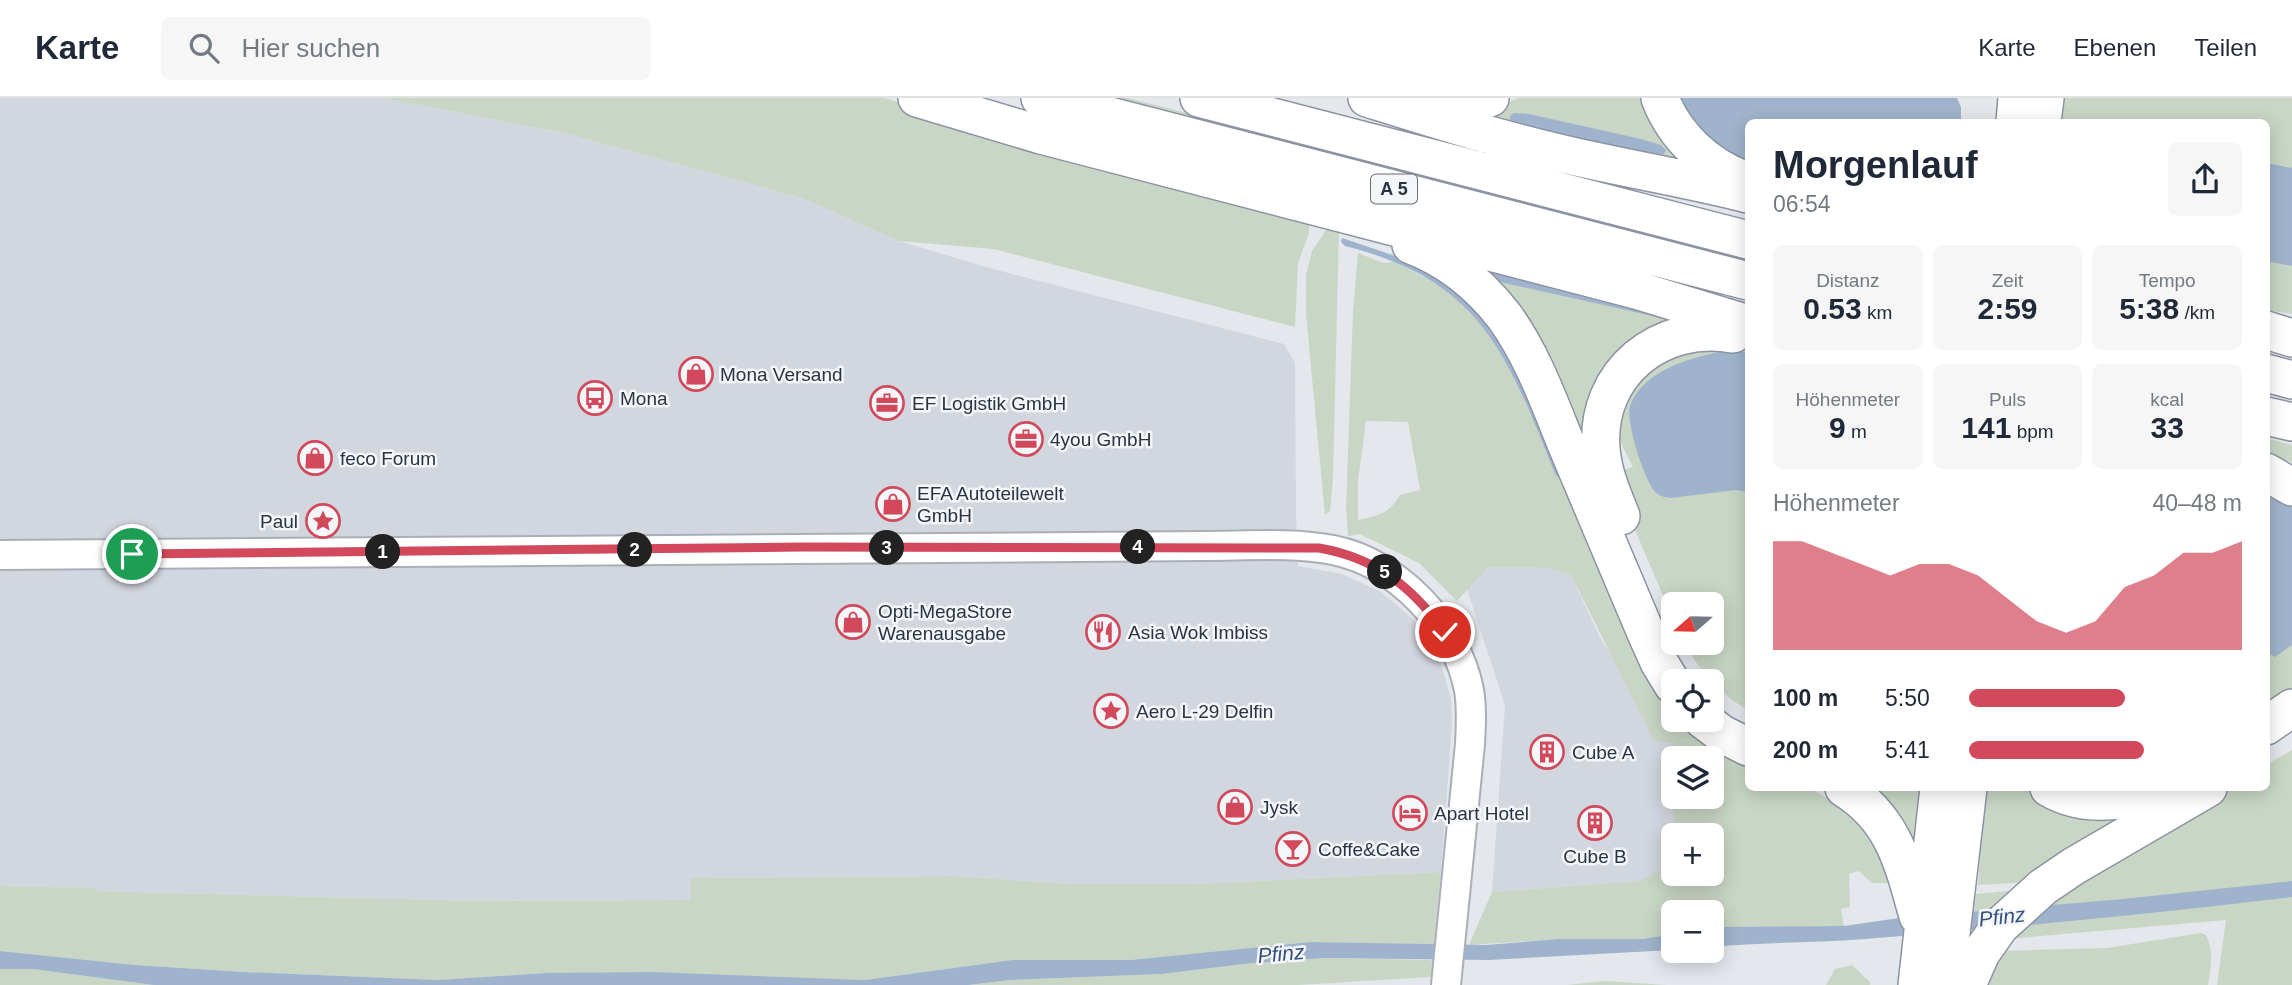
<!DOCTYPE html>
<html lang="de">
<meta charset="utf-8">
<style>
body{margin:0;font-family:Arial,sans-serif;background:#f6f6f7;color:#1f2937;height:100vh;display:flex;flex-direction:column;font-size:26px;white-space:nowrap}
*{box-sizing:border-box;margin:0}
p{font-size:23px;color:#747a83}
.icon{flex:none;width:38px;height:38px;fill:none;stroke:currentColor;stroke-width:2;stroke-linecap:round;stroke-linejoin:round}
.map{position:relative;flex:1;overflow:hidden}
.side{position:absolute;left:1745px;top:21px;width:525px;height:672px;display:flex;flex-direction:column;background:#fff;border-radius:10px;box-shadow:0 4px 18px #0003}
.side>*{flex:none}
.needle{width:46px;rotate:250deg}
.buttons{position:absolute;left:1661px;top:494px;display:grid;gap:14px}
.buttons a{display:grid;place-items:center;width:63px;height:63px;border-radius:10px;background:#fff;box-shadow:0 4px 18px #0003;font-size:35px}
.pin{position:absolute;display:grid;place-items:center;width:60px;height:60px;color:#fff;margin:-30px;border:4px solid #fff;border-radius:50%;box-shadow:0 2px 7px #0007}
.km{position:absolute;width:35px;height:35px;margin:-18px;border-radius:50%;background:#222;color:#fff;font-size:19px;line-height:35px;text-align:center}
.round{display:grid;place-items:center;flex:none;width:74px;height:74px;border-radius:10px;background:#f6f6f7}
.overview{display:flex;align-items:center;justify-content:space-between;height:119px;padding:0 28px}
h1{font-size:38px;font-weight:800;line-height:52px}
.metrics{display:grid;grid-template-columns:repeat(3,1fr);gap:10px;height:119px;padding:7px 28px}
.metrics div{display:grid;align-content:center;border-radius:10px;background:#f6f6f7;text-align:center}
.metrics b{font-size:30px;font-weight:800}
.metrics small{font-size:19px;font-weight:400}
.metrics p{font-size:19px}
.chart{height:196px;padding:14px 28px}
.chart p{display:flex;justify-content:space-between}
.chart svg{width:100%;height:126px;margin-top:7px;fill:#d1495b;opacity:.7}
ul{padding:0 28px;list-style:none;font-size:23px}
li{display:grid;grid-template-columns:112px 84px 1fr;align-items:center;height:52px}
li i{height:18px;border-radius:9px;background:#d1495b}
header{display:flex;align-items:center;gap:42px;box-sizing:border-box;height:98px;padding:0 35px;background:#fff;border-bottom:2px solid #e0e1e3}
header strong{font-size:33px}
nav{display:flex;gap:38px;margin-inline-start:auto;font-size:24px}
.search{width:490px;height:63px;background:#f6f6f7;display:flex;align-items:center;gap:18px;box-sizing:border-box;padding:0 24px;border-radius:10px;color:#747a83;font-size:26px}
.map>svg:first-child{display:block}
.built{fill:#d2d6de}
.green{fill:#c9d6c5;fill-rule:evenodd}
.water{fill:#9fb4cc}
.lines{fill:none;stroke-linecap:round;stroke-linejoin:round}
.secondary-casing{stroke:#a9aeb7;stroke-width:32}
.highway-casing{stroke:#8b94a3;stroke-width:40}
.secondary{stroke:#fff;stroke-width:28}
.highway{stroke:#fff;stroke-width:37}
.route-casing{stroke:#fff;stroke-width:14}
.route{stroke:#d1495b;stroke-width:9}
.labels{text-anchor:middle;stroke-width:5;stroke-linejoin:round;paint-order:stroke}
.shield{fill:#f4f6f9;stroke:#676e7b;stroke-width:2}
.shield-label{font-size:18px;font-weight:bold;fill:#2b3445}
.poi-label{font-size:19px;fill:#2b3445;stroke:#f4f6f9;text-anchor:start}
.water-label{font-size:21px;font-style:italic;fill:#34527a;stroke:#f4f6f9}
</style>
<header>
<strong>Karte</strong>
<div class="search"><svg class="icon" aria-label="search" viewBox="0 0 24 24"><circle cx="10" cy="10" r="6"/><path d="M15 15l6 6"/></svg>Hier suchen</div>
<nav><a>Karte</a><a>Ebenen</a><a>Teilen</a></nav>
</header>
<div class="map">
<svg width="2292" height="887" viewBox="0 0 2292 887">
<rect width="100%" height="100%" fill="#e4e7ec"/>
<!-- built -->
<path class="built" d="M 0,0 L 383,0 L 564,35 L 802,100 L 899,143 L 993,171 L 1284,246 L 1295,265 L 1296,414 L 1298,468 L 1342,476 L 1381,494 L 1413,521 L 1436,556 L 1443,573 L 1451,600 L 1452,627 L 1441,774 L 1196,786 L 1070,786 L 953,778 L 692,780 L 691,802 L 480,803 L 95,793 L 94,790 L 0,788 Z
M 1488,469 L 1549,470 L 1571,477 L 1601,542 L 1672,645 L 1675,737 L 1673,737 L 1673,766 L 1640,783 L 1492,794 L 1505,607 L 1467,491 Z"/>
<!-- green -->
<path class="green" d="M 383,0 L 884,0 L 1309,125 L 1309,135 L 1298,165 L 1295,229 L 994,151 L 899,143 L 802,100 L 564,35 Z
M 1108,0 L 1128,0 L 1714,151 L 1748,160 L 1748,166 Z
M 1519,0 L 1652,0 L 1711,73 L 1439,15 L 1502,6 Z
M 2065,0 L 2292,0 L 2292,216 L 2266,212 L 2266,24 L 2062,24 Z
M 1329,128 L 1339,130 L 1333,380 L 1330,413 L 1325,417 L 1306,216 L 1306,177 L 1312,153 Z
M 1438,149 L 1702,222 L 1636,251 L 1598,402 Z
M 1358,155 L 1383,165 L 1396,164 L 1449,193 L 1474,217 L 1489,236 L 1506,263 L 1561,380 L 1649,582 L 1673,615 L 1673,621 L 1678,621 L 1710,650 L 1748,667 L 1748,690 L 1809,690 L 1852,714 L 1883,756 L 1891,785 L 1872,785 L 1859,773 L 1849,776 L 1850,809 L 1841,811 L 1844,828 L 1712,831 L 1712,814 L 1673,814 L 1673,836 L 1643,841 L 1558,841 L 1469,847 L 1492,794 L 1639,783 L 1673,766 L 1673,775 L 1712,775 L 1712,737 L 1675,737 L 1673,698 L 1712,698 L 1712,660 L 1673,660 L 1673,685 L 1672,645 L 1654,643 L 1571,477 L 1549,470 L 1488,469 L 1457,503 L 1419,465 L 1360,436 L 1348,438 L 1346,412 L 1353,212 ZM 1366,323 L 1408,324 L 1420,392 L 1400,397 C 1388,417 1379,417 1358,422 L 1358,383 Z
M 1731,244 L 1748,246 L 1748,612 C 1719,595 1700,574 1684,544 L 1712,544 L 1712,506 L 1673,506 L 1673,521 L 1626,411 L 1619,373 L 1633,369 L 1611,325 L 1643,267 Z
M 2266,340 L 2292,347 L 2292,364 L 2266,358 Z
M 2266,385 L 2292,401 L 2292,600 L 2266,620 Z
M 2292,652 L 2292,887 L 2217,887 L 2226,822 L 2007,841 L 2030,817 L 2155,731 L 2227,690 L 2266,690 L 2266,667 Z
M 1859,690 L 1924,690 L 1918,753 Z
M 1984,690 L 2034,690 L 2164,698 L 2030,784 L 1978,787 L 1980,761 L 1976,760 Z
M 1441,774 L 1434,847 L 1310,844 L 1130,862 L 1012,862 L 865,882 L 546,875 L 438,882 L 245,874 L 135,867 L 0,853 L 0,788 L 95,790 L 95,793 L 480,803 L 690,802 L 691,780 L 953,778 L 1070,786 L 1196,786 Z
M 2019,792 L 1970,851 L 1976,796 Z
M 2201,835 L 2206,837 C 2214,853 2211,870 2208,887 L 1975,887 L 2000,853 L 2107,850 Z
M 1325,860 L 1433,862 L 1431,879 L 1298,887 L 969,887 L 1009,882 L 1162,876 L 1252,865 Z
M 1852,867 L 1870,884 L 1870,887 L 1826,887 L 1835,871 Z
M 0,871 L 33,871 L 153,887 L 0,887 Z
M 1605,883 L 1666,887 L 1567,887 Z"/>
<!-- water -->
<path class="water" d="M 1679,0 L 1957,0 L 1961,9 L 1961,24 L 1748,24 L 1748,71 L 1694,28 Z
M 1514,15 L 1529,16 L 1641,41 L 1661,47 L 1666,52 L 1664,56 L 1656,57 L 1520,27 L 1510,22 L 1510,18 Z
M 2266,65 L 2292,70 L 2292,168 L 2266,163 Z
M 1342,140 L 1413,164 L 1471,202 L 1508,251 L 1561,380 L 1556,378 C 1507,257 1483,183 1345,148 L 1341,144 Z
M 1486,171 L 1672,217 L 1667,221 L 1653,218 L 1491,182 L 1485,177 Z
M 1725,253 L 1748,254 L 1748,394 L 1736,392 L 1671,400 C 1666,399 1661,399 1656,395 C 1645,385 1625,323 1630,308 C 1643,272 1692,259 1725,253 Z
M 2266,393 L 2287,401 L 2292,408 L 2292,547 L 2275,559 L 2266,554 Z
M 2292,783 L 2292,799 C 2150,816 2008,830 1865,841 C 1814,845 1763,844 1712,849 L 1712,831 L 1725,829 L 1844,828 L 1899,820 L 2123,801 Z
M 1673,836 L 1673,852 L 1654,853 L 1489,862 L 1325,860 L 1252,865 L 1162,876 L 1009,882 L 969,887 L 153,887 L 33,871 L 0,871 L 0,853 L 135,867 L 245,874 L 438,882 L 546,875 L 652,874 L 865,882 L 1012,862 L 1130,862 L 1310,844 L 1487,847 L 1558,841 L 1643,841 Z"/>
<g class="lines">
<!-- secondary casing -->
<g class="secondary-casing">
<path id="secondary" d="M 0,457 L 1204,448 C 1246,448 1292,444 1333,452 C 1398,465 1456,527 1469,592 C 1472,610 1471,628 1470,646 L 1446,887"/>
</g>
<!-- highway casing -->
<g class="highway-casing">
<path id="highway" d="M 917,0 L 1041,37 L 1636,192 L 1748,226
M 1040,0 L 1748,183
M 1199,0 L 1748,142
M 1367,0 C 1431,20 1494,40 1559,55 C 1622,70 1685,80 1748,96
M 1660,0 C 1675,39 1706,67 1744,82
M 1414,5 L 1457,5 L 1490,0
M 2015,24 L 2017,0
M 2042,24 L 2045,0
M 1411,147 C 1448,161 1480,187 1504,218 C 1532,256 1549,304 1567,348 C 1593,410 1620,473 1646,535 L 1659,564 L 1673,587
M 2266,232 L 2292,240
M 2266,275 L 2292,282
M 2266,318 L 2292,324
M 2266,374 L 2292,389
M 1621,418 C 1612,396 1603,375 1601,351 C 1595,275 1660,223 1733,236
M 1702,621 L 1722,636 L 1748,649
M 2266,628 L 2292,610
M 1844,690 C 1894,721 1903,765 1918,818
M 2049,690 C 2084,710 2123,705 2160,690
M 1917,887 L 1939,690
M 1945,887 L 1968,690
M 1967,887 L 1981,855 L 2000,828 L 2043,789 L 2074,768 L 2208,690"/>
</g>
<!-- secondary -->
<use href="#secondary" class="secondary"/>
<!-- highway -->
<use href="#highway" class="highway"/>
</g>
<g class="lines">
<!-- route casing -->
<g class="route-casing">
<path id="route" d="M 132,456 L 804,449 L 1319,450 C 1376,460 1411,488 1445,534"/>
</g>
<!-- route -->
<use href="#route" class="route"/>
</g>
<!-- icons -->
<defs>
<g id="shop-ring" transform="scale(1.75)"><circle r="9.5" fill="#f4f6f9" stroke="#d1495b" stroke-width="1.5"/><path d="M-5-2.5h2.3a2.7 3.5 0 0 1 5.4 0H5L5.5 6h-11ZM-1.5-2.5h3a1.5 2.3 0 0 0-3 0Z" fill="#d1495b"/></g>
<g id="bus-ring" transform="scale(1.75)"><circle r="9.5" fill="#f4f6f9" stroke="#d1495b" stroke-width="1.5"/><path d="M-5-6H5V4H4V6H2V4H-2V6H-4V4H-5ZM-3.5-4V0h7V-4ZM-3.5 1.2v1.5H-2V1.2ZM2 1.2v1.5H3.5V1.2Z" fill="#d1495b"/></g>
<g id="office-ring" transform="scale(1.75)"><circle r="9.5" fill="#f4f6f9" stroke="#d1495b" stroke-width="1.5"/><path d="M-6-3h4V-5.5h4V-3h4V5H-6ZM-1-4.5V-3h2v-1.5ZM-6 0V1H6V0Z" fill="#d1495b"/></g>
<g id="sight-ring" transform="scale(1.75)"><circle r="9.5" fill="#f4f6f9" stroke="#d1495b" stroke-width="1.5"/><path d="M0-6L1.8-2.2L6-1.7L2.9 1.2L3.7 5.4L0 3.3L-3.7 5.4L-2.9 1.2L-6-1.7L-1.8-2.2Z" fill="#d1495b"/></g>
<g id="restaurant-ring" transform="scale(1.75)"><circle r="9.5" fill="#f4f6f9" stroke="#d1495b" stroke-width="1.5"/><path d="M-5-6h1v4h1v-4h1v4h1v-4h1v5L-1.5 .5V6h-2V.5L-5-1ZM5-6V6H3V1.5H1.5Q1.5-4 5-6Z" fill="#d1495b"/></g>
<g id="building-ring" transform="scale(1.75)"><circle r="9.5" fill="#f4f6f9" stroke="#d1495b" stroke-width="1.5"/><path d="M-4-6H4V6H1V3H-1V6H-4ZM-2.5-4.3h1.7v1.8h-1.7ZM.8-4.3h1.7v1.8H.8ZM-2.5-1h1.7V.8h-1.7ZM.8-1h1.7V.8H.8Z" fill="#d1495b"/></g>
<g id="hotel-ring" transform="scale(1.75)"><circle r="9.5" fill="#f4f6f9" stroke="#d1495b" stroke-width="1.5"/><path d="M-6-4.5h1.5V1H6V5H4.5V3h-9V5H-6ZM-4 0a1.8 1.8 0 1 1 3.6 0ZM.5 0V-2.5h3Q6-2.5 6 0Z" fill="#d1495b"/></g>
<g id="bar-ring" transform="scale(1.75)"><circle r="9.5" fill="#f4f6f9" stroke="#d1495b" stroke-width="1.5"/><path d="M-6-5H6L.8 .8V4.5H3.5V6h-7V4.5H-.8V.8Z" fill="#d1495b"/></g>
</defs>
<g fill-rule="evenodd">
<use href="#shop-ring" x="696" y="276"/>
<use href="#bus-ring" x="595" y="300"/>
<use href="#office-ring" x="887" y="305"/>
<use href="#office-ring" x="1026" y="341"/>
<use href="#shop-ring" x="315" y="360"/>
<use href="#shop-ring" x="893" y="406"/>
<use href="#sight-ring" x="323" y="423"/>
<use href="#shop-ring" x="853" y="524"/>
<use href="#restaurant-ring" x="1103" y="534"/>
<use href="#sight-ring" x="1111" y="613"/>
<use href="#building-ring" x="1547" y="654"/>
<use href="#shop-ring" x="1235" y="709"/>
<use href="#hotel-ring" x="1410" y="715"/>
<use href="#building-ring" x="1595" y="725"/>
<use href="#bar-ring" x="1293" y="751"/>
</g>
<g class="labels">
<!-- shield labels -->
<rect class="shield" x="1371" y="76.5" width="46" height="29" rx="5"/>
<g class="shield-label">
<text x="1394" y="97">A 5</text>
</g>
<!-- poi labels -->
<g class="poi-label">
<text x="720" y="283">Mona Versand</text>
<text x="620" y="307">Mona</text>
<text x="912" y="312">EF Logistik GmbH</text>
<text x="1050" y="348">4you GmbH</text>
<text x="340" y="367">feco Forum</text>
<text x="917" y="402">EFA Autoteilewelt<tspan x="917" dy="22">GmbH</tspan></text>
<text x="298" y="430" text-anchor="end">Paul</text>
<text x="878" y="520">Opti-MegaStore<tspan x="878" dy="22">Warenausgabe</tspan></text>
<text x="1128" y="541">Asia Wok Imbiss</text>
<text x="1136" y="620">Aero L-29 Delfin</text>
<text x="1572" y="661">Cube A</text>
<text x="1260" y="716">Jysk</text>
<text x="1434" y="722">Apart Hotel</text>
<text x="1318" y="758">Coffe&amp;Cake</text>
<text x="1595" y="765" text-anchor="middle">Cube B</text>
</g>
<!-- water labels -->
<g class="water-label">
<text transform="translate(2002 819) rotate(-6)" y="7">Pfinz</text>
<text transform="translate(1281 856) rotate(-5)" y="7">Pfinz</text>
</g>
</g>
</svg>
<div class="buttons">
<a><svg class="needle" viewBox="-14 -14 28 28"><path d="M0-13l5 13h-10z" fill="#e53935"/><path d="M0 13l5-13h-10z" fill="#747a83"/></svg></a>
<a><svg class="icon" aria-label="locate" viewBox="0 0 24 24"><circle cx="12" cy="12" r="6"/><path d="M12 2v4M12 18v4M2 12h4M18 12h4"/></svg></a>
<a><svg class="icon" aria-label="layers" viewBox="0 0 24 24"><path d="M12 4l9 5-9 5-9-5zM3 14l9 5 9-5"/></svg></a>
<a>+</a>
<a>−</a>
</div>
<div class="pin" style="left:132px;top:456px;background:#1e9e55"><svg class="icon" aria-label="arrive" viewBox="0 0 24 24"><path d="M6 21V4h12l-3 4 3 4H6"/></svg></div>
<div class="pin" style="left:1445px;top:534px;background:#d93025"><svg class="icon" aria-label="check" viewBox="0 0 24 24"><path d="M5 12l5 5 9-10"/></svg></div>
<b class="km" style="left:383px;top:454px">1</b>
<b class="km" style="left:635px;top:452px">2</b>
<b class="km" style="left:887px;top:450px">3</b>
<b class="km" style="left:1138px;top:449px">4</b>
<b class="km" style="left:1385px;top:474px">5</b>
<section class="side">
<div class="overview"><div><h1>Morgenlauf</h1><p>06:54</p></div><a class="round"><svg class="icon" aria-label="share" viewBox="0 0 24 24"><path d="M12 15V3M7 8l5-5 5 5M5 13v7h14v-7"/></svg></a></div>
<div class="metrics">
<div><p>Distanz</p><b>0.53<small> km</small></b></div>
<div><p>Zeit</p><b>2:59</b></div>
<div><p>Tempo</p><b>5:38<small> /km</small></b></div>
</div>
<div class="metrics">
<div><p>Höhenmeter</p><b>9<small> m</small></b></div>
<div><p>Puls</p><b>141<small> bpm</small></b></div>
<div><p>kcal</p><b>33</b></div>
</div>
<div class="chart"><p><span>Höhenmeter</span>40–48 m</p>
<svg viewBox="0 0 160 44" preserveAspectRatio="none"><path d="M0 44V6L10 6L20 10L30 14L40 18L50 14L60 14L70 18L80 26L90 34L100 38L110 34L120 22L130 18L140 10L150 10L160 6V44z"/></svg>
</div>
<ul>
<li><b>100 m</b>5:50<i style="width:57%"></i></li>
<li><b>200 m</b>5:41<i style="width:64%"></i></li>
</ul>
</section>
</div>
